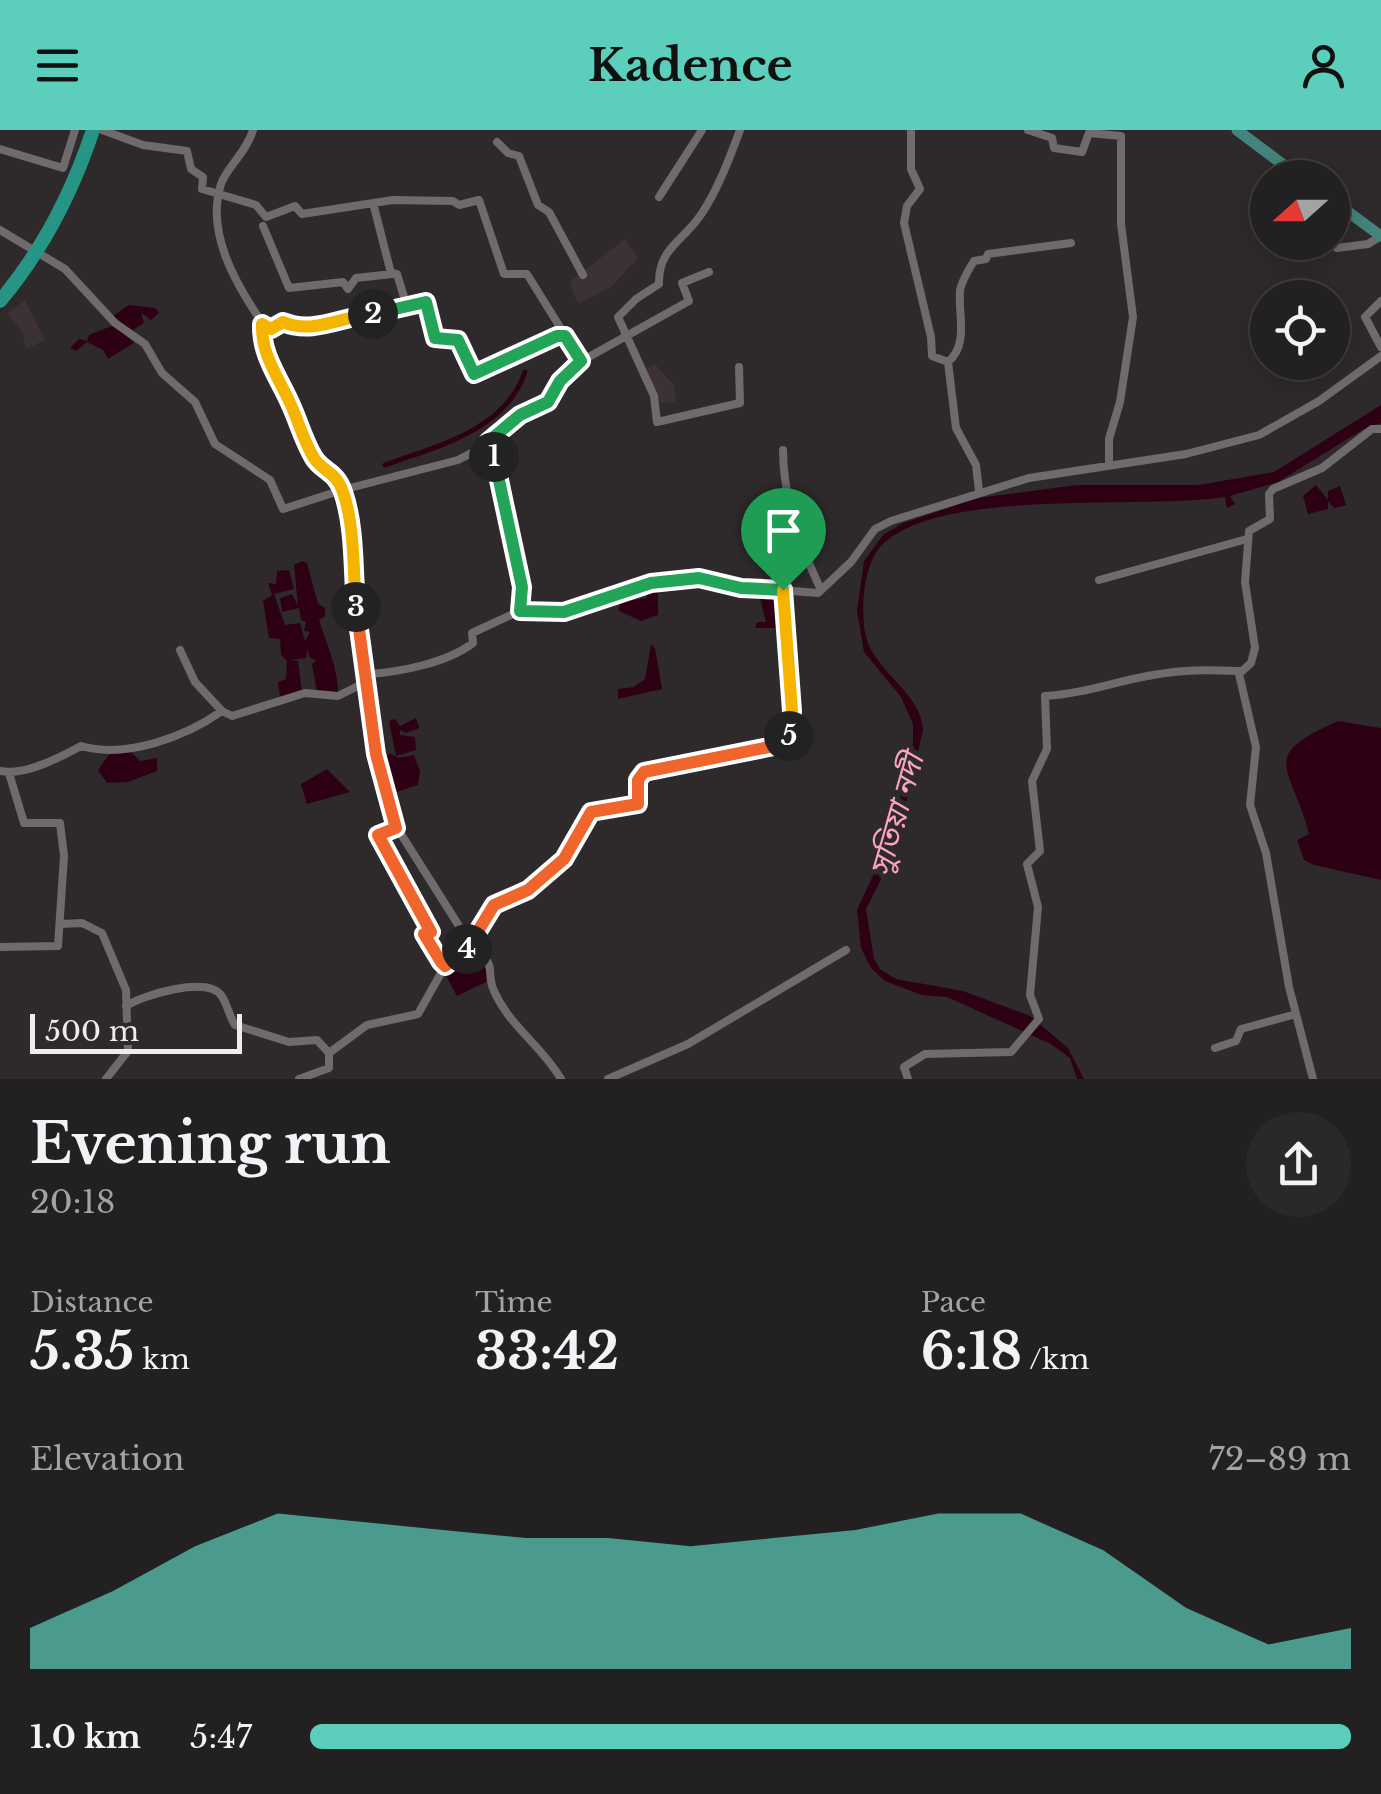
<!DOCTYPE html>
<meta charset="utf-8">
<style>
body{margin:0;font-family:"Libre Baskerville","Noto Sans Bengali",serif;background:#2a2829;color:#f1f3f6;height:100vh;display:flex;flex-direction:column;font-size:38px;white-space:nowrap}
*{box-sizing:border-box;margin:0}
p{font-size:32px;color:#a2a3a5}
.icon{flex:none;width:55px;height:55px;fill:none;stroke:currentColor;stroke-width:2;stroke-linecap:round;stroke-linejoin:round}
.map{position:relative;height:949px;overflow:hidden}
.panel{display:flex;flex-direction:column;background:#222020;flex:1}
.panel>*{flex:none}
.needle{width:65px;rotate:249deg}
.buttons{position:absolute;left:1250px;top:30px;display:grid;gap:20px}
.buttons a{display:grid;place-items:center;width:100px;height:100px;border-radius:50%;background:#222020;box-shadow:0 5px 25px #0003,0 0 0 2px #3f3e3e;font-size:50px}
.scale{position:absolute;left:30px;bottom:25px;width:212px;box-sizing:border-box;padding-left:10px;border:5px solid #efeced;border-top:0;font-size:28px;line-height:35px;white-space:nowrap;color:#efeced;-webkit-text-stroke:8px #2e2a2b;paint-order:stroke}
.pin{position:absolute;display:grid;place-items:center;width:85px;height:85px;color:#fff;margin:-102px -42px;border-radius:50% 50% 50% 0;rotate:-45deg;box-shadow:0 0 10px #0007}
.pin .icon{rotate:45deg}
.km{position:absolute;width:50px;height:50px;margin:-25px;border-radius:50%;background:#222;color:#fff;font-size:28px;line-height:50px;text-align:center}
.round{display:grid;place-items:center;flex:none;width:105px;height:105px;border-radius:52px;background:#2a2829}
.head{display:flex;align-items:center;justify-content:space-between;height:170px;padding:0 30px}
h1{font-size:55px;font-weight:700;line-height:75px}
.stats{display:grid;grid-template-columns:repeat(3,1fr);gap:15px;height:170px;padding:10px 30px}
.stats div{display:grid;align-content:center}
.stats b{font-size:50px;font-weight:700}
.stats small{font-size:28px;font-weight:400}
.stats p{font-size:28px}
.chart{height:280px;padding:20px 30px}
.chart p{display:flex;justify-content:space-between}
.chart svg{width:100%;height:180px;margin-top:10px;fill:#5bcebc;opacity:.7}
ul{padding:0 30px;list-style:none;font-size:32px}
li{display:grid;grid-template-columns:160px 120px 1fr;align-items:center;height:75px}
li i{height:25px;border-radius:12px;background:#5bcebc}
header{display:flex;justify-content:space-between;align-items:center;height:130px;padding:0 30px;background:#5bcebc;color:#111;font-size:45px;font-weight:700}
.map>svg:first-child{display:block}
.built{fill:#3c3134}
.water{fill:#2e0014}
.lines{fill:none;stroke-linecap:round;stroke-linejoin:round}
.canal{stroke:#2e0014;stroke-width:5}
.minor{stroke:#6f6b6c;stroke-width:8}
.major{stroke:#43847c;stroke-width:11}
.highway{stroke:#269586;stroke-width:14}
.split-1-casing{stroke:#fff;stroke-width:20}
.split-2-casing{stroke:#fff;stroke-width:20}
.split-3-casing{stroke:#fff;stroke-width:20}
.split-4-casing{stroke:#fff;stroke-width:20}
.split-5-casing{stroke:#fff;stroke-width:20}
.split-6-casing{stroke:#fff;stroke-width:20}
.split-1{stroke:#22a559;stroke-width:12}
.split-2{stroke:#22a559;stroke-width:12}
.split-3{stroke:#f5b400;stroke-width:12}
.split-4{stroke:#f0652b;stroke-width:12}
.split-5{stroke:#f0652b;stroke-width:12}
.split-6{stroke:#f5b400;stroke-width:12}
.labels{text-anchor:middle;stroke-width:10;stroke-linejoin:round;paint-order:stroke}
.water-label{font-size:30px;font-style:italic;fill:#fca3bf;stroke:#2e2a2b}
</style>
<header><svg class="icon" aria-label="menu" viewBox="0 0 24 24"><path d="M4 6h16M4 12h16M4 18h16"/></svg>Kadence<svg class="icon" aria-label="person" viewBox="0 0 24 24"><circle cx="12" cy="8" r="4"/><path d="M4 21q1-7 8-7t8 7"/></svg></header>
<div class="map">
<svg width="1381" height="949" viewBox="0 0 1381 949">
<rect width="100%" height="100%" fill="#2e2a2b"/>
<!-- built -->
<path class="built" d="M 625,109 L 638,128 L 611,157 L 578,174 L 569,152 Z
M 25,170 L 45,210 L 26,219 L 22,201 L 7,184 Z
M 655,234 L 674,255 L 676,271 L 656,274 L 642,240 Z"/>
<!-- water -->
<path class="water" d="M 129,175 L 155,178 L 159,183 L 151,190 L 141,183 L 144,193 L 131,201 L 113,186 Z
M 114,195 L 134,213 L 108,229 L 103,220 L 87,212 L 76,221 L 70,218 L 79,209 L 87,211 L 89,205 Z
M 1381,275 L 1381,293 L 1362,300 L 1278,352 L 1230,366 L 1235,374 L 1227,378 L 1225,367 C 1144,380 939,357 882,415 C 863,434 861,478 865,503 C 872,541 921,561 923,600 L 895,722 L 866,779 L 874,829 L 880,839 L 896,849 L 963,861 L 1030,886 L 1068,918 L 1084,949 L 1077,949 L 1070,928 L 1051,914 L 947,867 L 922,865 L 885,851 L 871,838 L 861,818 L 857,780 L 883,724 L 893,670 L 913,613 L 913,594 L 901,567 L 864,522 L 857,481 L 864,431 L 883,405 L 903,393 L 978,368 L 1077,355 L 1199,355 L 1274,342 Z
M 1316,355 L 1328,370 L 1328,361 L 1340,356 L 1346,375 L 1334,378 L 1328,371 L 1328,379 L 1308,384 L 1303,366 Z
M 302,431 L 307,433 L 318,474 L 325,478 L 325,486 L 319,490 C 326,512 338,538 338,563 L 317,562 L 312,534 L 316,530 L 310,528 L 307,519 L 306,528 L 290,530 L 298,531 L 302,561 L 280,567 L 278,552 L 286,549 L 287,531 L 281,525 L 280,509 L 269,508 L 263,471 L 272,465 L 268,453 L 276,454 L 277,441 L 289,440 L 294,459 L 274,464 L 285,495 L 300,493 L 305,511 L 310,502 L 304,501 L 306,492 L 301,490 L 299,478 L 282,482 L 280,468 L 292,464 L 298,476 L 294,435 Z
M 656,455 L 666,457 L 664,461 L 658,460 L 658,485 L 641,491 L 619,481 L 620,472 L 647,468 L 648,456 Z
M 758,460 L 781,461 L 780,498 L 755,498 L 757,492 L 766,492 Z
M 651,514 L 655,518 L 662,559 L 618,569 L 618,559 L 634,557 L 645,549 Z
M 416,588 L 419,598 L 406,603 L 400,600 L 400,605 L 415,607 L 416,620 L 396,626 L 389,591 L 395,589 L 400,596 Z
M 1338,591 L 1381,598 L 1381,750 L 1314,735 L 1304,730 L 1297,710 L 1309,704 C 1292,636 1256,627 1338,591 Z
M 129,620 L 140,631 L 157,628 L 157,641 L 128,652 L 107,653 L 98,640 C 109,626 107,621 129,620 Z
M 390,623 L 398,628 L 414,625 L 420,641 L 418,655 L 393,663 L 382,631 Z
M 327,639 L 350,662 L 307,674 L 301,654 Z
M 477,826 L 492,849 L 457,866 L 445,844 Z"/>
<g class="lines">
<!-- canal -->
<path class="canal" d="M 385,335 C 437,316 505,301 525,242"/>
<!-- minor -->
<path class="minor" d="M 102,0 L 143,15 L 187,21 L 191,39 L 203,47 L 202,59 L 256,75 L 266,87 L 295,76 L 302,84 L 393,70 L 453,71 L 459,75 L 479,70 L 504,144 L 527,144 L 581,231
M 253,0 C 247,21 226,39 221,54 C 205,103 237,156 263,194 L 271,199 L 283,192 C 316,207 388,180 425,172 L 435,208 L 458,210 L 474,244 L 562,205
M 911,0 L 911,39 L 920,59 L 907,76 L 904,93 L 931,207 L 932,226 L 948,232 L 956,298 L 976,335 L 979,361
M 1028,0 L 1052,8 L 1054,18 L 1082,22 L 1089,3 L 1121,6 L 1121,94 L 1133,187 L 1120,272 L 1109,309 L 1109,333
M 497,12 L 508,23 L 519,26 L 538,75 L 549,82 L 583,145
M 0,19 L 63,38 L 75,0
M 659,67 L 702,0
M 373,73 L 391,143 L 397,144 L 407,177
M 263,96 L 289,158 L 343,152 L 348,159 L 356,148 L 392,144
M 0,100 L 65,139 L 115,193 L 145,214 L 162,243 L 195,272 L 215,314 L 270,350 L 283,379 L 342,360 L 377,624 L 394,693 L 471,815 C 501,839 484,838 494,861 C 510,897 542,916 561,949
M 1337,118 L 1368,114 L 1381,106
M 1381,171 L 1365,187 L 1381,217
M 263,194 C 261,227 298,296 313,325 C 320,340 335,344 342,360 L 458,330 L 479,319 L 520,285 L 548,273 L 578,233 L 689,171 L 682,153 L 709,142
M 948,232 C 969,215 958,184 960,161 C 961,153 969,139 974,131 L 986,129 L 988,124 L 1071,113
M 739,237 L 740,273 L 657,292 L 654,266 L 618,187 L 636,169 L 659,154 C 658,119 682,112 700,86 C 717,62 730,27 740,0
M 489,311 L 521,457 L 520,481
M 783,320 C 783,368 801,418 821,460
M 1099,450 L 1247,409
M 180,520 L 195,552 L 222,581
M 368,544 C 400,542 447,533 473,513 L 472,503 L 524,479 L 572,480 L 651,453 L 699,449 L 741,457 L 818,463 L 851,432 L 875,399 L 891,391 L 1029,348 L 1186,324 L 1259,305 L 1319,271 L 1381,226
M 0,641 C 24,646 59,628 81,616 C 126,629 185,607 222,581 L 232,586 L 305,563 L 338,566 L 368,551
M 396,698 L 378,705 L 445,836
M 60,794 L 82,793 L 102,803 L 126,860 L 128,921 L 106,949
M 0,817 L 58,816 L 64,726 L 60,693 L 24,693 L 9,643
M 126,876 C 143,865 206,846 221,865 C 227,873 229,886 235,895 L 289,912 L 317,910 L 329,923
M 1215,918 L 1236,911 L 1241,899 L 1296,884
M 299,949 L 329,938 L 329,923 L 367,895 L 418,884 L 445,836 L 471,815 L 494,775 L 528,760 L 564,729 L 591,682 L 638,674 L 638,650 L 643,642 L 775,616 L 789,609 L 792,581 L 783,460
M 608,949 L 688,914 L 846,820
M 908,949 L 904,937 L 925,924 L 1011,922 L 1039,889 L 1030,865 L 1038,777 L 1027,734 L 1040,721 L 1032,651 L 1047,619 L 1045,566 C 1083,564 1116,551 1153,545 C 1183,539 1210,540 1240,541
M 1313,949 L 1289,857 L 1266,723 L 1250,675 L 1256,617 L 1239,544 L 1251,533 L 1255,518 L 1245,452 L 1249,401 L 1270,389 L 1269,364 L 1273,359 L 1322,338 L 1372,299 L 1381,299"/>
<!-- major -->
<path class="major" d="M 1237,0 L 1301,48
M 1332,70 L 1381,106"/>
<!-- highway -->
<path class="highway" d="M 0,171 C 43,120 72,63 93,0"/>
</g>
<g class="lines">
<!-- split-1 casing -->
<g class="split-1-casing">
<path id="split-1" d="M 494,327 L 522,457 L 520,481 L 564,482 L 651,453 L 699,448 L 741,458 L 783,460"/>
</g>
<!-- split-2 casing -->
<g class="split-2-casing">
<path id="split-2" d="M 373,184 L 426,172 L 435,208 L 458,210 L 474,244 L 557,206 L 565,206 L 581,231 L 560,251 L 548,272 L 520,285 L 489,311 L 494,327"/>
</g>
<!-- split-3 casing -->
<g class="split-3-casing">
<path id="split-3" d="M 356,477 C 353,441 355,396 343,362 C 336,341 323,342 314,328 C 303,310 299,292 290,273 C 278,246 261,225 262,194 L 271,199 L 283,192 C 313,205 343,186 373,184"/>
</g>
<!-- split-4 casing -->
<g class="split-4-casing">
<path id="split-4" d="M 356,477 L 376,624 L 396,698 L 378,705 L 431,802 L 424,804 L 441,832 L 445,836 L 467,819"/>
</g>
<!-- split-5 casing -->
<g class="split-5-casing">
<path id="split-5" d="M 467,819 L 494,775 L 528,760 L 564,729 L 591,682 L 638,674 L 638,650 L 644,642 L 774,616 L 789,606"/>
</g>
<!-- split-6 casing -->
<g class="split-6-casing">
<path id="split-6" d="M 783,460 L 792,581 L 789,606"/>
</g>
<!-- split-1 -->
<use href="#split-1" class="split-1"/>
<!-- split-2 -->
<use href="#split-2" class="split-2"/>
<!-- split-3 -->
<use href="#split-3" class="split-3"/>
<!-- split-4 -->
<use href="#split-4" class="split-4"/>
<!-- split-5 -->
<use href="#split-5" class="split-5"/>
<!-- split-6 -->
<use href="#split-6" class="split-6"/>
</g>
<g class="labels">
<!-- water labels -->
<g class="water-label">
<text transform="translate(897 685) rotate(-74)" y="10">সুতিয়া নদী</text>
</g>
</g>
</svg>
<div class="buttons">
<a><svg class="needle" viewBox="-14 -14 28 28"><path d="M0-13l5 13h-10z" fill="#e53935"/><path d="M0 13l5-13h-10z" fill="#a2a3a5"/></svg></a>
<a><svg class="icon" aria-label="locate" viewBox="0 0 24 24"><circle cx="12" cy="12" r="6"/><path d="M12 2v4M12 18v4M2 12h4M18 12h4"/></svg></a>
</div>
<div class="scale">500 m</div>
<div class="pin" style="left:783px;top:460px;background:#1e9e55"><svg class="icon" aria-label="arrive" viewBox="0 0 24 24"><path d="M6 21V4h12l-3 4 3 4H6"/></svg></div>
<b class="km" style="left:494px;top:327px">1</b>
<b class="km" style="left:373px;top:184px">2</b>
<b class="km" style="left:356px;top:477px">3</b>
<b class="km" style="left:467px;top:819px">4</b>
<b class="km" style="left:789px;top:606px">5</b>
</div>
<section class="panel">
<div class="head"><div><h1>Evening run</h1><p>20:18</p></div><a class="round"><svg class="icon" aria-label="share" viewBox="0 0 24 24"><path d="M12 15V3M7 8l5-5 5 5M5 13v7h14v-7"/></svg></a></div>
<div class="stats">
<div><p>Distance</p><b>5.35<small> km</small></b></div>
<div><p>Time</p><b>33:42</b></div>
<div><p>Pace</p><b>6:18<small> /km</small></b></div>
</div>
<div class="chart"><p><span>Elevation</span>72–89 m</p>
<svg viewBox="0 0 160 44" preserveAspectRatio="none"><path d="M0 44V34L10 25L20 14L30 6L40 8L50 10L60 12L70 12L80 14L90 12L100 10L110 6L120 6L130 15L140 29L150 38L160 34V44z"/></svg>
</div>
<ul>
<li><b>1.0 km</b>5:47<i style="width:100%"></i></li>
</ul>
</section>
